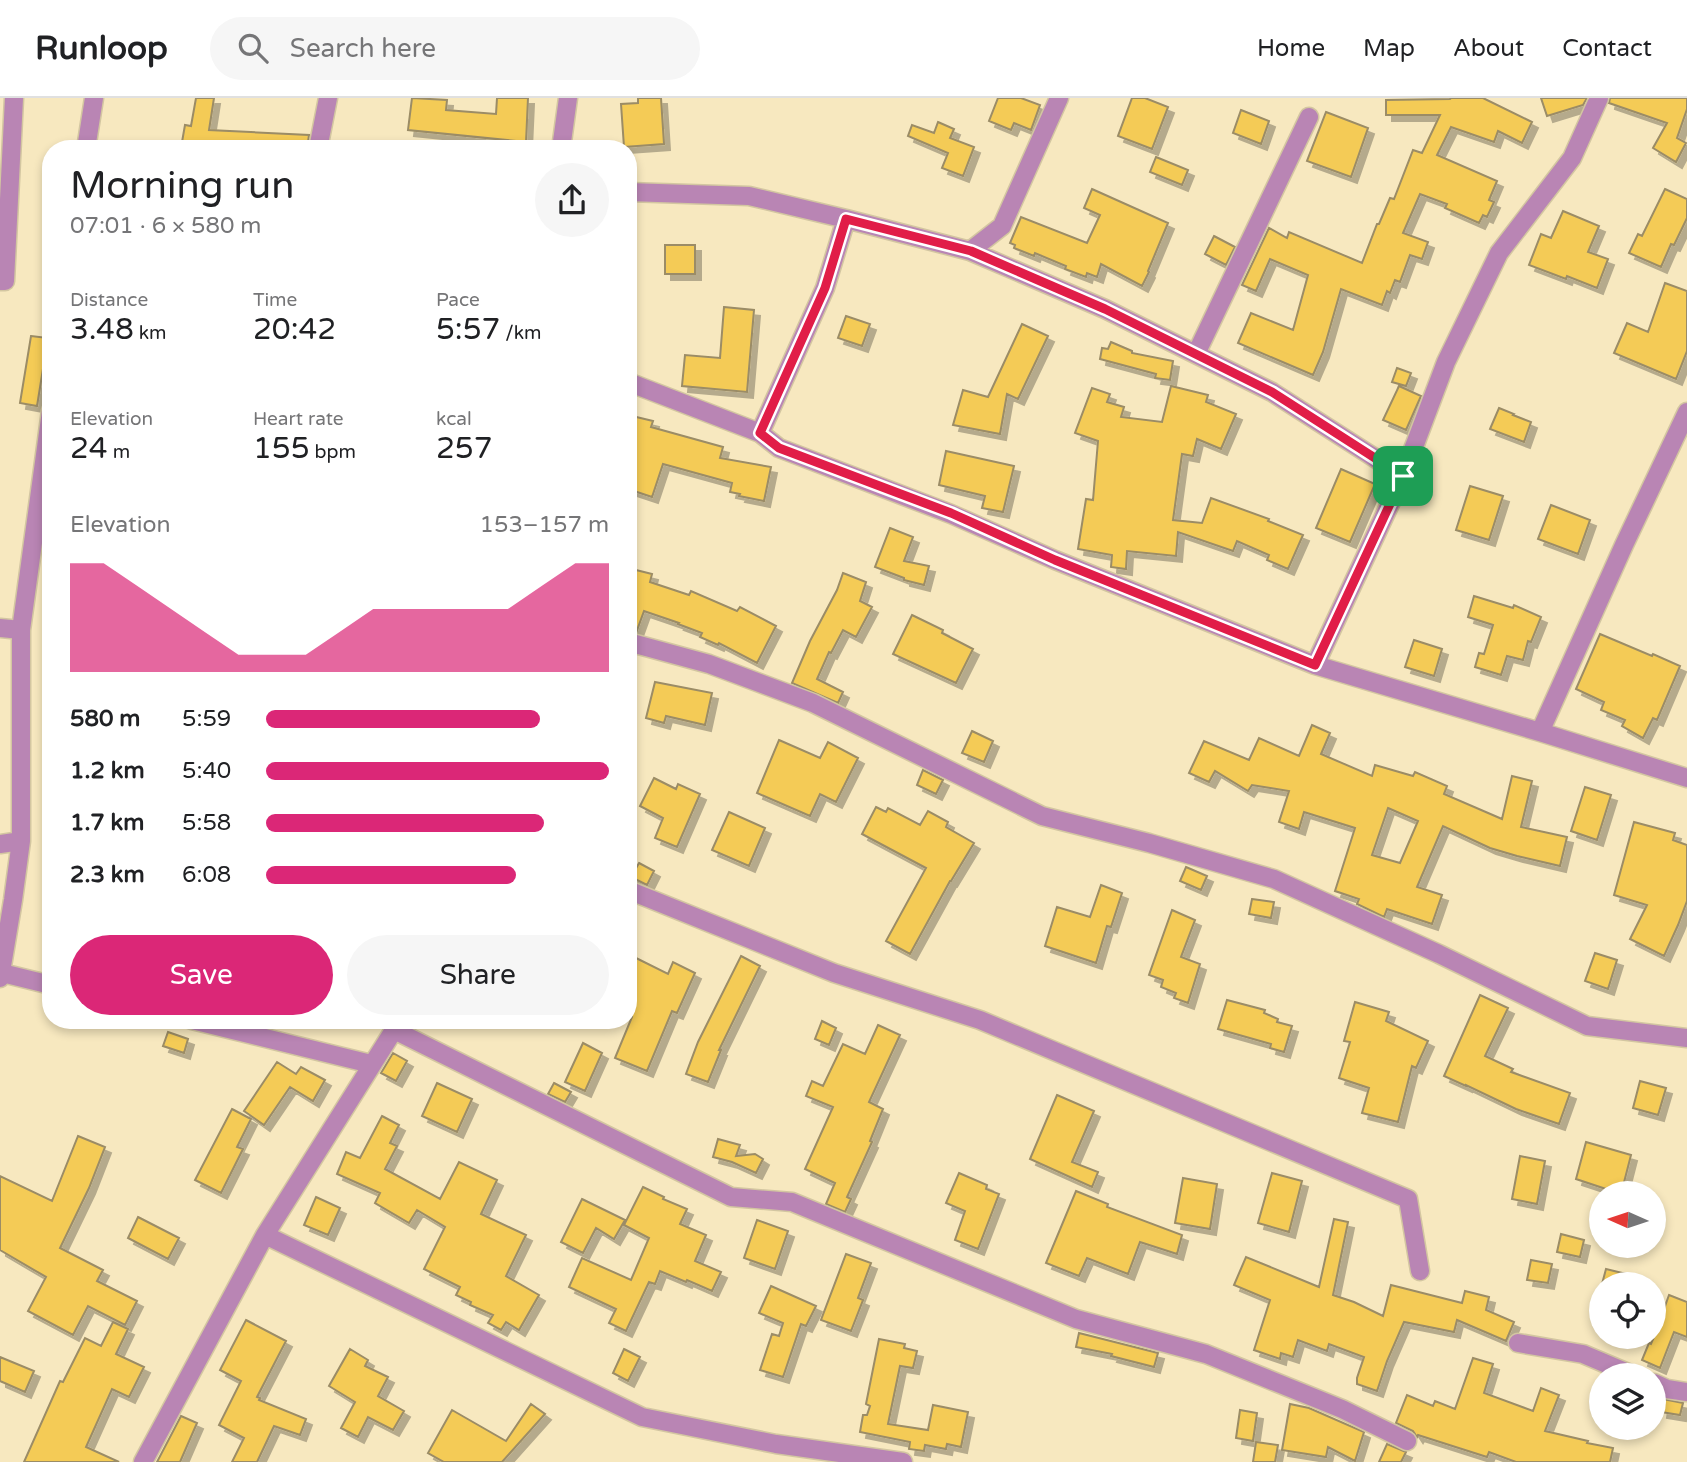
<!DOCTYPE html>
<meta charset="utf-8">
<style>
body{margin:0;font-family:"Varela Round",sans-serif;background:#f6f6f6;color:#202124;height:100vh;display:flex;flex-direction:column;font-size:26px;white-space:nowrap}
*{box-sizing:border-box;margin:0}
p{font-size:23px;color:#757577}
.icon{flex:none;width:38px;height:38px;fill:none;stroke:currentColor;stroke-width:2;stroke-linecap:round;stroke-linejoin:round}
.map{position:relative;flex:1;overflow:hidden}
.side{position:absolute;left:42px;top:42px;width:595px;height:889px;display:flex;flex-direction:column;background:#fff;border-radius:28px;box-shadow:0 4px 10px #0003}
.side>*{flex:none}
.needle{width:46px;rotate:273deg}
.tools{position:absolute;left:1589px;top:1083px;display:grid;gap:14px}
.tools a{display:grid;place-items:center;width:77px;height:77px;border-radius:50%;background:#fff;box-shadow:0 4px 10px #0003;font-size:35px}
.pin{position:absolute;display:grid;place-items:center;width:60px;height:60px;color:#fff;margin:-30px;border-radius:14px;box-shadow:0 4px 10px #0006}
.round{display:grid;place-items:center;flex:none;width:74px;height:74px;border-radius:37px;background:#f6f6f6}
.summary{display:flex;align-items:center;justify-content:space-between;height:119px;padding:0 28px}
h1{font-size:38px;font-weight:600;line-height:52px}
.figures{display:grid;grid-template-columns:repeat(3,1fr);gap:10px;height:119px;padding:7px 28px}
.figures div{display:grid;align-content:center}
.figures b{font-size:30px;font-weight:600}
.figures small{font-size:19px;font-weight:400}
.figures p{font-size:19px}
.chart{height:196px;padding:14px 28px}
.chart p{display:flex;justify-content:space-between}
.chart svg{width:100%;height:126px;margin-top:7px;fill:#db2777;opacity:.7}
.button{display:flex;gap:14px;margin-top:auto;padding:14px 28px}
.button a{flex:1;height:80px;border-radius:42px;background:#db2777;color:#fff;font-size:28px;font-weight:600;line-height:80px;text-align:center}
.button a+a{background:#f6f6f6;color:#202124}
ul{padding:0 28px;list-style:none;font-size:23px}
li{display:grid;grid-template-columns:112px 84px 1fr;align-items:center;height:52px}
li i{height:18px;border-radius:9px;background:#db2777}
header{display:flex;align-items:center;gap:42px;box-sizing:border-box;height:98px;padding:0 35px;background:#fff;border-bottom:2px solid #e0e0e0}
header strong{font-size:33px}
nav{display:flex;gap:38px;margin-inline-start:auto;font-size:24px}
.search{width:490px;height:63px;background:#f6f6f6;display:flex;align-items:center;gap:18px;box-sizing:border-box;padding:0 24px;border-radius:38px;color:#757577;font-size:26px}
.map>svg:first-child{display:block}
.building{fill:#f4cb56;stroke:#9b8c66;stroke-width:2;fill-rule:evenodd;filter:url(#shadow)}
.lines{fill:none;stroke-linecap:round;stroke-linejoin:round}
.street-casing{stroke:#d3c6a1;stroke-width:21}
.street{stroke:#b985b4;stroke-width:18}
.route-casing{stroke:#fff;stroke-width:14}
.route{stroke:#e11d48;stroke-width:9}
</style>
<header>
<strong>Runloop</strong>
<div class="search"><svg class="icon" aria-label="search" viewBox="0 0 24 24"><circle cx="10" cy="10" r="6"/><path d="M15 15l6 6"/></svg>Search here</div>
<nav><a>Home</a><a>Map</a><a>About</a><a>Contact</a></nav>
</header>
<div class="map">
<svg width="1687" height="1364" viewBox="0 0 1687 1364">
<defs>
<filter id="shadow"><feDropShadow dx="6" dy="6" stdDeviation="0" flood-color="#0004"/></filter>
</defs>
<rect width="100%" height="100%" fill="#f7e8bf"/>
<!-- building -->
<path class="building" d="M 196,0 L 214,0 L 209,32 L 309,37 L 307,51 L 240,51 L 209,49 L 182,44 L 185,27 L 191,28 Z
M 412,0 L 447,2 L 446,12 L 496,16 L 497,0 L 528,0 L 526,44 L 408,32 Z
M 638,0 L 661,0 L 664,46 L 624,49 L 621,6 L 638,5 Z
M 998,0 L 1021,0 L 1040,7 L 1031,32 L 1014,25 L 1011,32 L 989,23 Z
M 1132,0 L 1145,0 L 1168,9 L 1152,51 L 1118,38 Z
M 1451,0 L 1483,0 L 1532,24 L 1522,45 L 1498,33 L 1494,44 L 1451,29 L 1437,57 L 1497,83 L 1489,102 L 1494,104 L 1487,119 L 1483,117 L 1479,125 L 1445,110 L 1447,106 L 1420,96 L 1403,135 L 1428,144 L 1422,161 L 1410,157 L 1400,184 L 1395,182 L 1390,195 L 1387,193 L 1382,207 L 1341,191 L 1323,254 L 1313,277 L 1238,245 L 1251,215 L 1293,232 L 1308,177 L 1270,161 L 1256,193 L 1242,187 L 1269,130 L 1287,140 L 1289,134 L 1362,165 L 1377,126 L 1379,126 L 1390,100 L 1394,101 L 1413,52 L 1422,55 L 1440,17 L 1386,17 L 1386,2 L 1450,1 Z
M 1541,0 L 1587,0 L 1583,7 L 1547,18 Z
M 1610,0 L 1687,0 L 1687,11 L 1677,40 L 1686,45 L 1676,64 L 1653,50 L 1667,25 L 1609,5 Z
M 1241,12 L 1269,23 L 1261,46 L 1233,35 Z
M 1326,14 L 1368,30 L 1351,79 L 1307,63 Z
M 938,24 L 954,31 L 950,40 L 974,49 L 963,78 L 942,70 L 948,55 L 908,38 L 912,27 L 934,35 Z
M 1156,59 L 1188,72 L 1182,87 L 1150,74 Z
M 1092,91 L 1168,125 L 1148,173 L 1149,174 L 1142,188 L 1101,166 L 1097,179 L 1087,175 L 1086,179 L 1065,171 L 1066,168 L 1035,155 L 1034,158 L 1014,150 L 1015,147 L 1010,145 L 1021,119 L 1087,145 L 1100,117 L 1084,110 Z
M 1665,91 L 1687,101 L 1687,120 L 1674,147 L 1671,146 L 1661,169 L 1629,155 L 1638,136 L 1642,138 Z
M 1563,113 L 1599,128 L 1588,154 L 1608,161 L 1597,190 L 1567,178 L 1566,181 L 1529,167 L 1541,136 L 1551,140 Z
M 1214,138 L 1235,149 L 1226,167 L 1205,156 Z
M 665,147 L 695,147 L 695,176 L 665,176 Z
M 1665,185 L 1687,193 L 1687,253 L 1676,281 L 1614,255 L 1627,225 L 1648,234 Z
M 724,209 L 754,212 L 747,294 L 682,288 L 685,257 L 720,260 Z
M 846,218 L 870,226 L 862,248 L 838,240 Z
M 1022,226 L 1048,238 L 1018,301 L 1007,296 L 1000,336 L 953,327 L 963,292 L 988,299 Z
M 31,238 L 48,240 L 37,308 L 20,305 Z
M 1111,244 L 1132,253 L 1132,255 L 1173,263 L 1170,282 L 1155,280 L 1156,276 L 1100,261 L 1102,250 L 1108,251 Z
M 1397,270 L 1411,275 L 1406,288 L 1392,284 Z
M 1171,288 L 1208,297 L 1206,304 L 1236,316 L 1221,351 L 1197,341 L 1193,358 L 1182,356 L 1173,422 L 1202,425 L 1211,400 L 1269,421 L 1268,423 L 1303,437 L 1288,471 L 1267,462 L 1269,457 L 1237,443 L 1233,453 L 1178,434 L 1176,458 L 1127,453 L 1126,471 L 1111,469 L 1112,457 L 1078,451 L 1086,401 L 1093,402 L 1098,343 L 1075,335 L 1092,290 L 1110,296 L 1107,304 L 1124,309 L 1121,319 L 1162,324 Z
M 1399,288 L 1421,298 L 1406,332 L 1383,322 Z
M 1499,310 L 1514,316 L 1513,317 L 1531,324 L 1524,344 L 1490,331 Z
M 628,317 L 653,323 L 651,329 L 723,349 L 720,360 L 771,369 L 764,403 L 739,398 L 740,396 L 730,394 L 732,385 L 663,366 L 652,399 L 628,391 Z
M 946,353 L 1014,368 L 1003,414 L 982,410 L 985,398 L 939,387 Z
M 1341,371 L 1375,386 L 1350,444 L 1316,430 Z
M 1470,388 L 1503,398 L 1489,442 L 1456,432 Z
M 1551,407 L 1590,422 L 1578,456 L 1538,441 Z
M 890,430 L 913,439 L 904,463 L 929,468 L 924,487 L 904,482 L 904,480 L 875,469 Z
M 628,470 L 652,476 L 650,484 L 689,497 L 691,493 L 737,513 L 740,509 L 776,528 L 757,565 L 719,545 L 718,547 L 700,539 L 702,535 L 678,526 L 679,525 L 644,513 L 636,535 L 628,533 Z
M 843,475 L 866,484 L 860,503 L 872,509 L 856,539 L 843,532 L 831,555 L 829,554 L 817,581 L 843,594 L 838,605 L 792,585 L 810,543 L 837,492 Z
M 1474,498 L 1513,510 L 1514,507 L 1541,519 L 1531,544 L 1528,543 L 1523,562 L 1507,558 L 1501,577 L 1475,569 L 1479,555 L 1484,556 L 1493,527 L 1468,519 Z
M 912,517 L 943,532 L 942,535 L 973,551 L 956,585 L 893,556 Z
M 1600,536 L 1652,558 L 1653,556 L 1680,568 L 1657,622 L 1653,620 L 1643,640 L 1622,628 L 1625,622 L 1601,612 L 1604,604 L 1576,591 Z
M 1414,542 L 1442,551 L 1434,578 L 1405,569 Z
M 655,584 L 712,595 L 705,627 L 666,618 L 664,625 L 646,620 Z
M 1312,627 L 1330,635 L 1321,656 L 1372,678 L 1375,667 L 1413,678 L 1415,674 L 1447,688 L 1444,696 L 1502,721 L 1512,678 L 1532,683 L 1521,729 L 1567,739 L 1560,768 L 1517,758 L 1490,750 L 1443,728 L 1417,789 L 1442,797 L 1432,826 L 1387,811 L 1384,819 L 1357,806 L 1359,801 L 1335,793 L 1355,730 L 1304,714 L 1299,731 L 1279,724 L 1289,693 L 1252,687 L 1248,693 L 1215,673 L 1209,684 L 1189,675 L 1204,643 L 1249,662 L 1259,640 L 1299,658 ZM 1388,710 L 1418,723 L 1400,765 L 1372,757 Z
M 972,633 L 993,643 L 984,664 L 962,655 Z
M 779,642 L 820,660 L 828,644 L 858,660 L 836,704 L 820,696 L 810,718 L 757,695 Z
M 923,672 L 943,682 L 936,696 L 917,687 Z
M 654,680 L 676,691 L 678,686 L 700,696 L 677,749 L 655,740 L 663,720 L 640,708 Z
M 1585,689 L 1611,697 L 1597,742 L 1571,733 Z
M 876,709 L 886,714 L 888,710 L 920,727 L 928,713 L 948,724 L 946,729 L 974,745 L 951,783 L 950,783 L 910,856 L 886,843 L 926,770 L 862,736 Z
M 729,714 L 765,730 L 749,768 L 712,752 Z
M 1634,724 L 1675,735 L 1673,742 L 1687,747 L 1687,803 L 1678,827 L 1664,858 L 1630,841 L 1647,807 L 1614,797 Z
M 639,765 L 654,773 L 647,787 L 631,779 Z
M 1186,769 L 1207,778 L 1201,792 L 1180,783 Z
M 1101,787 L 1122,795 L 1111,829 L 1107,828 L 1096,865 L 1045,848 L 1057,809 L 1090,819 Z
M 1252,801 L 1274,804 L 1271,820 L 1249,816 Z
M 1172,812 L 1195,822 L 1181,859 L 1200,866 L 1188,905 L 1174,900 L 1176,895 L 1161,889 L 1163,882 L 1149,877 Z
M 1595,855 L 1617,862 L 1608,891 L 1585,883 Z
M 741,858 L 760,868 L 719,952 L 721,952 L 708,984 L 686,976 L 698,944 Z
M 636,860 L 668,876 L 673,864 L 695,875 L 677,915 L 672,913 L 647,973 L 615,960 L 632,919 L 628,917 L 628,861 L 634,864 Z
M 1480,897 L 1508,910 L 1485,958 L 1513,971 L 1511,974 L 1570,995 L 1559,1026 L 1516,1011 L 1466,987 L 1466,988 L 1444,978 Z
M 1227,902 L 1265,912 L 1264,915 L 1278,921 L 1277,924 L 1292,928 L 1284,954 L 1270,950 L 1271,946 L 1218,931 Z
M 1355,904 L 1389,914 L 1386,923 L 1428,943 L 1416,970 L 1412,968 L 1398,1024 L 1362,1015 L 1369,990 L 1339,980 L 1350,944 L 1344,943 Z
M 822,923 L 836,930 L 829,947 L 815,941 Z
M 878,927 L 900,937 L 869,1004 L 883,1011 L 870,1043 L 872,1044 L 847,1099 L 851,1101 L 845,1114 L 826,1106 L 835,1085 L 805,1071 L 833,1009 L 806,998 L 812,983 L 823,988 L 843,946 L 865,956 Z
M 168,934 L 188,941 L 184,955 L 163,948 Z
M 583,945 L 602,955 L 585,993 L 565,984 Z
M 393,955 L 407,963 L 396,983 L 381,975 Z
M 277,964 L 296,976 L 301,969 L 325,982 L 313,1003 L 290,989 L 264,1027 L 244,1013 Z
M 1640,983 L 1666,990 L 1658,1017 L 1633,1010 Z
M 437,985 L 472,1001 L 457,1034 L 422,1018 Z
M 554,985 L 571,994 L 565,1004 L 548,996 Z
M 1057,997 L 1094,1013 L 1072,1064 L 1098,1074 L 1092,1089 L 1030,1061 Z
M 232,1011 L 251,1021 L 237,1049 L 243,1051 L 221,1095 L 195,1082 Z
M 382,1018 L 399,1027 L 390,1045 L 397,1048 L 385,1071 L 440,1101 L 459,1064 L 497,1082 L 481,1116 L 526,1137 L 506,1178 L 539,1197 L 519,1232 L 506,1224 L 501,1232 L 488,1225 L 493,1217 L 470,1207 L 471,1204 L 456,1197 L 460,1189 L 424,1171 L 445,1129 L 417,1112 L 409,1125 L 375,1105 L 380,1095 L 337,1076 L 346,1054 L 360,1060 Z
M 78,1038 L 105,1049 L 89,1090 L 60,1150 L 103,1172 L 97,1183 L 137,1203 L 125,1227 L 88,1208 L 73,1237 L 28,1213 L 46,1179 L 0,1152 L 0,1078 L 52,1103 Z
M 718,1041 L 740,1047 L 736,1058 L 755,1056 L 763,1061 L 756,1075 L 732,1064 L 713,1059 Z
M 1586,1044 L 1631,1057 L 1621,1096 L 1576,1081 Z
M 1520,1058 L 1545,1063 L 1537,1106 L 1512,1101 Z
M 959,1075 L 987,1087 L 986,1091 L 999,1096 L 978,1151 L 955,1142 L 965,1113 L 946,1105 Z
M 1272,1075 L 1302,1083 L 1289,1134 L 1258,1125 Z
M 1183,1080 L 1217,1086 L 1210,1131 L 1175,1125 Z
M 643,1089 L 664,1099 L 663,1101 L 687,1111 L 680,1126 L 706,1137 L 695,1163 L 721,1174 L 712,1193 L 687,1182 L 686,1184 L 660,1173 L 655,1186 L 649,1184 L 626,1233 L 609,1225 L 616,1211 L 569,1189 L 582,1160 L 631,1182 L 649,1140 L 624,1127 Z
M 1076,1093 L 1108,1106 L 1107,1109 L 1182,1137 L 1177,1156 L 1140,1144 L 1128,1176 L 1087,1160 L 1079,1178 L 1046,1165 Z
M 316,1099 L 340,1110 L 328,1137 L 304,1127 Z
M 582,1101 L 625,1122 L 614,1141 L 596,1130 L 583,1155 L 561,1144 Z
M 138,1119 L 179,1140 L 168,1161 L 128,1140 Z
M 1334,1121 L 1348,1124 L 1333,1197 L 1354,1204 L 1383,1218 L 1391,1187 L 1462,1205 L 1465,1193 L 1489,1199 L 1486,1212 L 1514,1224 L 1506,1243 L 1457,1222 L 1454,1234 L 1404,1224 L 1387,1263 L 1377,1293 L 1357,1286 L 1357,1280 L 1364,1259 L 1329,1246 L 1327,1253 L 1298,1242 L 1293,1259 L 1281,1255 L 1280,1261 L 1254,1252 L 1270,1202 L 1234,1187 L 1246,1159 L 1319,1189 Z
M 757,1122 L 788,1133 L 775,1171 L 744,1160 Z
M 1561,1136 L 1584,1142 L 1580,1159 L 1557,1154 Z
M 846,1156 L 871,1165 L 858,1200 L 863,1202 L 851,1233 L 821,1222 Z
M 1531,1162 L 1552,1166 L 1548,1185 L 1527,1182 Z
M 1606,1171 L 1647,1181 L 1646,1186 L 1602,1186 Z
M 771,1188 L 816,1208 L 806,1228 L 801,1226 L 783,1279 L 760,1272 L 772,1236 L 779,1238 L 783,1225 L 759,1215 Z
M 1669,1197 L 1687,1204 L 1687,1239 L 1674,1234 L 1660,1270 L 1642,1262 L 1649,1245 L 1651,1246 L 1654,1239 Z
M 246,1222 L 286,1243 L 257,1299 L 260,1300 L 259,1302 L 306,1321 L 300,1337 L 274,1328 L 257,1364 L 232,1364 L 244,1340 L 219,1327 L 241,1283 L 220,1272 Z
M 113,1224 L 128,1231 L 116,1256 L 144,1269 L 129,1299 L 112,1291 L 86,1349 L 119,1364 L 24,1364 L 60,1283 L 63,1284 L 85,1240 L 101,1248 Z
M 1079,1235 L 1158,1255 L 1154,1269 L 1111,1258 L 1112,1256 L 1076,1249 Z
M 879,1241 L 905,1246 L 904,1250 L 917,1253 L 913,1270 L 900,1268 L 888,1326 L 928,1332 L 933,1307 L 968,1314 L 961,1349 L 947,1346 L 946,1351 L 925,1347 L 924,1353 L 909,1351 L 910,1344 L 860,1334 L 863,1317 L 867,1317 L 870,1308 L 866,1306 Z
M 350,1251 L 368,1262 L 365,1268 L 388,1279 L 378,1298 L 404,1313 L 393,1332 L 368,1319 L 358,1339 L 341,1330 L 355,1304 L 329,1288 Z
M 624,1251 L 640,1259 L 628,1283 L 613,1275 Z
M 0,1259 L 34,1273 L 25,1294 L 0,1283 Z
M 1473,1260 L 1493,1266 L 1484,1295 L 1533,1313 L 1541,1290 L 1559,1297 L 1545,1333 L 1588,1343 L 1587,1345 L 1613,1350 L 1610,1364 L 1516,1364 L 1489,1354 L 1487,1359 L 1418,1337 L 1417,1339 L 1413,1333 L 1396,1325 L 1407,1297 L 1433,1308 L 1435,1303 L 1455,1311 Z
M 1663,1301 L 1683,1305 L 1680,1317 L 1661,1314 Z
M 531,1306 L 545,1316 L 502,1364 L 444,1364 L 428,1355 L 452,1312 L 506,1343 Z
M 1290,1306 L 1309,1310 L 1364,1334 L 1355,1363 L 1328,1349 L 1326,1359 L 1282,1352 Z
M 1240,1312 L 1257,1315 L 1253,1343 L 1236,1340 Z
M 181,1318 L 197,1325 L 180,1364 L 157,1364 Z
M 1256,1344 L 1278,1347 L 1275,1364 L 1253,1364 Z
M 1387,1346 L 1406,1354 L 1401,1364 L 1379,1364 Z"/>
<g class="lines">
<!-- street casing -->
<g class="street-casing">
<path id="street" d="M 86,51 L 94,0
M 318,51 L 328,0
M 561,51 L 568,0
M 628,94 L 749,98 L 846,121
M 970,153 L 1105,211 L 1272,294 L 1403,378 L 1446,264 L 1499,155 L 1572,60 L 1599,0
M 0,183 L 5,183 L 14,0
M 1196,256 L 1309,19
M 628,284 L 760,335 L 825,190 L 846,121 L 970,153 L 1002,128 L 1059,0
M 760,335 L 779,350 L 951,416 L 1055,462 L 1315,567
M 1403,378 L 1315,567 L 1540,634 L 1687,680
M 0,530 L 21,532
M 628,544 L 709,566 L 813,605 L 1042,718 L 1149,745 L 1274,781 L 1439,856 L 1587,928 L 1687,940
M 1540,634 L 1624,447 L 1687,314
M 0,746 L 21,743
M 628,792 L 834,875 L 980,922 L 1408,1101 L 1420,1173
M 2,875 L 51,887
M 0,880 L 13,802 L 21,743 L 21,532 L 51,313
M 192,922 L 371,966
M 394,932 L 731,1099 L 792,1104 L 1076,1221 L 1206,1256 L 1342,1311 L 1407,1343
M 265,1137 L 642,1319 L 776,1346 L 903,1364
M 1518,1245 L 1583,1256 L 1635,1278
M 1654,1285 L 1667,1291 L 1687,1294
M 143,1364 L 265,1137 L 394,932 L 397,922"/>
</g>
<!-- street -->
<use href="#street" class="street"/>
</g>
<g class="lines">
<!-- route casing -->
<g class="route-casing">
<path id="route" d="M 846,121 L 971,153 L 1105,211 L 1272,294 L 1403,378 L 1315,567 L 1055,462 L 951,415 L 779,350 L 760,335 L 825,190 Z"/>
</g>
<!-- route -->
<use href="#route" class="route"/>
</g>
</svg>
<div class="tools">
<a><svg class="needle" viewBox="-14 -14 28 28"><path d="M0-13l5 13h-10z" fill="#e53935"/><path d="M0 13l5-13h-10z" fill="#757577"/></svg></a>
<a><svg class="icon" aria-label="locate" viewBox="0 0 24 24"><circle cx="12" cy="12" r="6"/><path d="M12 2v4M12 18v4M2 12h4M18 12h4"/></svg></a>
<a><svg class="icon" aria-label="layers" viewBox="0 0 24 24"><path d="M12 4l9 5-9 5-9-5zM3 14l9 5 9-5"/></svg></a>
</div>
<div class="pin" style="left:1403px;top:378px;background:#1e9e55"><svg class="icon" aria-label="arrive" viewBox="0 0 24 24"><path d="M6 21V4h12l-3 4 3 4H6"/></svg></div>
<section class="side">
<div class="summary"><div><h1>Morning run</h1><p>07:01 · 6 × 580 m</p></div><a class="round"><svg class="icon" aria-label="share" viewBox="0 0 24 24"><path d="M12 15V3M7 8l5-5 5 5M5 13v7h14v-7"/></svg></a></div>
<div class="figures">
<div><p>Distance</p><b>3.48<small> km</small></b></div>
<div><p>Time</p><b>20:42</b></div>
<div><p>Pace</p><b>5:57<small> /km</small></b></div>
</div>
<div class="figures">
<div><p>Elevation</p><b>24<small> m</small></b></div>
<div><p>Heart rate</p><b>155<small> bpm</small></b></div>
<div><p>kcal</p><b>257</b></div>
</div>
<div class="chart"><p><span>Elevation</span>153–157 m</p>
<svg viewBox="0 0 160 44" preserveAspectRatio="none"><path d="M0 44V6L10 6L20 14L30 22L40 30L50 38L60 38L70 38L80 30L90 22L100 22L110 22L120 22L130 22L140 14L150 6L160 6V44z"/></svg>
</div>
<ul>
<li><b>580 m</b>5:59<i style="width:80%"></i></li>
<li><b>1.2 km</b>5:40<i style="width:100%"></i></li>
<li><b>1.7 km</b>5:58<i style="width:81%"></i></li>
<li><b>2.3 km</b>6:08<i style="width:73%"></i></li>
</ul>
<div class="button"><a>Save</a><a>Share</a></div>
</section>
</div>
